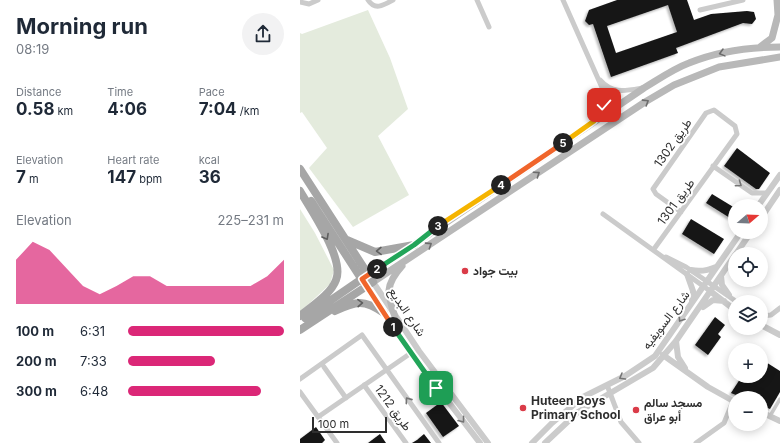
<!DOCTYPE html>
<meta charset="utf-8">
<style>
body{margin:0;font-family:Inter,Vazirmatn,sans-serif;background:#f2f2f3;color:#1f2937;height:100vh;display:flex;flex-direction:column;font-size:15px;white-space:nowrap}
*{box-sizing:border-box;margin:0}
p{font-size:13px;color:#747a83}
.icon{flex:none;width:22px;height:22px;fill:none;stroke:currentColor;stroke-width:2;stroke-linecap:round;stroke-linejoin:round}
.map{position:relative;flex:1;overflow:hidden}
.drawer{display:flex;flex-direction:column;background:#fff;width:300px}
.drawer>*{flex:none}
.needle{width:26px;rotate:71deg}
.tools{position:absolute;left:428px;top:199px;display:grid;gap:8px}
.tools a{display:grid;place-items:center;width:40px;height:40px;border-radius:50%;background:#fff;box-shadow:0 2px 10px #0003;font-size:20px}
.scale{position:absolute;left:12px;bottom:10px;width:75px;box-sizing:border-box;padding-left:4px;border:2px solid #2e2e2e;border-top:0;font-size:11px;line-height:14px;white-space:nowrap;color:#2e2e2e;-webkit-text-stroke:3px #fff;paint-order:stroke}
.pin{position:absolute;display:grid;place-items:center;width:34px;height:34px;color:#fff;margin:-17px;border-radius:8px;box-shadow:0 2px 6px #0006}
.km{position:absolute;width:20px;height:20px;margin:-10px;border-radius:50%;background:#222;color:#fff;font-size:11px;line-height:20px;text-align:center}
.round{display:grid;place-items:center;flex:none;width:42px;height:42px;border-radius:21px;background:#f2f2f3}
.summary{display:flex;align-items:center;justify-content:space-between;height:68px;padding:0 16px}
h1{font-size:22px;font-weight:700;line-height:30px}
.metrics{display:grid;grid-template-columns:repeat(3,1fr);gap:6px;height:68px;padding:4px 16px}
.metrics div{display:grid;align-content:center}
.metrics b{font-size:17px;font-weight:700}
.metrics small{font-size:11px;font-weight:400}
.metrics p{font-size:11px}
.chart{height:112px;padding:8px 16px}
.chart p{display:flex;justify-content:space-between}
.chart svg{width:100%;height:72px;margin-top:4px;fill:#db2777;opacity:.7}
ul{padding:0 16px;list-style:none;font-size:13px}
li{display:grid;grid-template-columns:64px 48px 1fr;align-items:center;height:30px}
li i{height:10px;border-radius:5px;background:#db2777}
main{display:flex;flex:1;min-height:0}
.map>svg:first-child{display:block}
.green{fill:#e4ebdd}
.building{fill:#151515;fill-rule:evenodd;filter:url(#shadow)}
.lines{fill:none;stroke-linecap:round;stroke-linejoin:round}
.pedestrian{stroke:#cbcbcb;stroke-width:3.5}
.minor{stroke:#cbcbcb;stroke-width:5}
.tertiary{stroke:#cbcbcb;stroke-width:6}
.secondary{stroke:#b8b8b8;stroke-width:7}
.primary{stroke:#a6a6a6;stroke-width:8}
.oneway{stroke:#6c6c6c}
.oneway2{stroke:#757575}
.oneway3{stroke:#5e5e5e}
.split-1-casing{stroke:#fff;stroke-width:8}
.split-2-casing{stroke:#fff;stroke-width:8}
.split-3-casing{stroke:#fff;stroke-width:8}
.split-4-casing{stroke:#fff;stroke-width:8}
.split-5-casing{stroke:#fff;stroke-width:8}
.split-6-casing{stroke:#fff;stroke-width:8}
.split-1{stroke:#22a559;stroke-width:5}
.split-2{stroke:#f0652b;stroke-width:5}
.split-3{stroke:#22a559;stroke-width:5}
.split-4{stroke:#f5b400;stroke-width:5}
.split-5{stroke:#f0652b;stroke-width:5}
.split-6{stroke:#f5b400;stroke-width:5}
.poi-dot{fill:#da3b48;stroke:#fff;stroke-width:1.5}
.labels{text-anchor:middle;stroke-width:4;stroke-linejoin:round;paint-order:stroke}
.street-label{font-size:12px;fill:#2e2e2e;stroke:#fff}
.poi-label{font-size:12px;font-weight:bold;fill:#2e2e2e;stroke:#fff;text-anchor:start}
</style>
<main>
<section class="drawer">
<div class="summary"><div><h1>Morning run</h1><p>08:19</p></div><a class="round"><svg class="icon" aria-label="share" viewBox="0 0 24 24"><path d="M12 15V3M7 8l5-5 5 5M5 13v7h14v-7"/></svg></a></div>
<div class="metrics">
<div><p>Distance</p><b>0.58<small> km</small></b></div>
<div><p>Time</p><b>4:06</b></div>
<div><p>Pace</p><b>7:04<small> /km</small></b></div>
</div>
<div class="metrics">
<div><p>Elevation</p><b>7<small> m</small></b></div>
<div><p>Heart rate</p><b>147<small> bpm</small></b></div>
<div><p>kcal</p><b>36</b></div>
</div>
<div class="chart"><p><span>Elevation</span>225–231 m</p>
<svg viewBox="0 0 160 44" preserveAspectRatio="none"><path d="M0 44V17L10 6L20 11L30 22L40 33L50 38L60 33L70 27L80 27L90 33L100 33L110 33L120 33L130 33L140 33L150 27L160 17V44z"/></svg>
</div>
<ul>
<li><b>100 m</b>6:31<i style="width:100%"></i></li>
<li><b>200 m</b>7:33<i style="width:56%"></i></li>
<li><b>300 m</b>6:48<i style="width:85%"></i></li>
</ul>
</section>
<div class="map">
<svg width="480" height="443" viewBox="0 0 480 443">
<defs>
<filter id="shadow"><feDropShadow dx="-2" dy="2" stdDeviation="1" flood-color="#0004"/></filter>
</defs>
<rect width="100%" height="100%" fill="#fff"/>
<!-- green -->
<path class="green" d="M 68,10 L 90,58 L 108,109 L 78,136 L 109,195 L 53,227 L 9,168 L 27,148 L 2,112 L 0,113 L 0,33 L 2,34 Z
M 0,209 L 15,233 L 34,270 L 30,284 L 0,312 Z"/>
<!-- building -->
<path class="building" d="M 317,0 L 387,0 L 394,20 L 411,14 L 447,11 L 454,12 L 456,19 L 452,24 L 443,23 L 376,48 L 378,53 L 311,77 L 293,24 L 289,25 L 285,21 L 289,10 ZM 368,5 L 377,32 L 316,53 L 307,26 Z
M 437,148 L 470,173 L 459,189 L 456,189 L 424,166 Z
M 412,194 L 435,208 L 430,218 L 406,203 Z
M 391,219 L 424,239 L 414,254 L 382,234 Z
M 415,317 L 425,325 L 418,334 L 421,337 L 408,355 L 395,345 Z
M 461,359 L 480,371 L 480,392 L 470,409 L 461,405 L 461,398 L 443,398 L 431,393 L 442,376 L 461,376 Z
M 141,402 L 159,426 L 143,437 L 126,413 Z
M 16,427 L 25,440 L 22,443 L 0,443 L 0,439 Z
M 80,434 L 86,443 L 68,443 Z
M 124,434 L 131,443 L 112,443 L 117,440 Z"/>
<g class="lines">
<!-- pedestrian -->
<path class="pedestrian" d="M 470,416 L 480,399"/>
<!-- minor -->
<path class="minor" d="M 68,0 C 75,11 84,5 93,0
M 177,0 L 189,27
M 263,0 L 304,92 L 305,100 L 297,118
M 0,2 L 9,4 L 18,0
M 400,10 L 443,0
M 300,80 C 312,94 325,91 342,88
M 413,166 L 452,193 L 467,193
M 303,214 L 410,291
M 354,249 L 437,134 L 435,126 L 414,110 L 406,113 L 353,189 L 356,194 L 381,212
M 366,257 L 386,267 L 437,302
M 461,316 L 471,315 L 480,308
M 24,367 L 46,398
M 0,379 L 62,335 L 139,443
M 64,385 L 106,443
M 307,385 L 321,422 L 339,443
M 0,392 L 37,443
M 18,417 L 111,353
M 396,443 L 424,423 L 433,401"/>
<!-- tertiary -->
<path class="tertiary" d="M 458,206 L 480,175
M 461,218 L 480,190
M 436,254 L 451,232
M 391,270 C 400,272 407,271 416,267
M 387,274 L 393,291 L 392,301
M 421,276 L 422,285 L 429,295
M 73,282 L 119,351 L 188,443
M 66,286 L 111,353 L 180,443
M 410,291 L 435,310
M 403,307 L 413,300 L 424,301
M 461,325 L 480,335
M 376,341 L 378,357 L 385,368
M 363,355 L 408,387 L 435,402
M 461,412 L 480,421
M 232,443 L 252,423 L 283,397 L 325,376 L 355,356 L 441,232
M 245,443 L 278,412 L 353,368 L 376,341 L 435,255"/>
<!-- secondary -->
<path class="secondary" d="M 460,47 L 472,38 L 478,15 L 477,0
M 69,275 L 344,88 C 359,79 373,69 389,63 C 418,51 450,47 480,47
M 73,282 L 345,102 L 374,85 L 419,67 L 480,57
M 95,317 C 87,293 85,285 102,266"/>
<!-- primary -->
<path class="primary" d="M 0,169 L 73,282 L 0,330
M 0,191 C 11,210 45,259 36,280 C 31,294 12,306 0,316
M 11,201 L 66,286
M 47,240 L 75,252 L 114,245
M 35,311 C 56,301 64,299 84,313
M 5,318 L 66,276"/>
</g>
<!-- one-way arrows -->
<defs><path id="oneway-chevron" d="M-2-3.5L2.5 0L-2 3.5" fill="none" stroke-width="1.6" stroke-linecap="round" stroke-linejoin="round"/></defs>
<g class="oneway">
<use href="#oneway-chevron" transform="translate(422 53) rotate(165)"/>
<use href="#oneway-chevron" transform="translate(346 102) rotate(-32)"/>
<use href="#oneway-chevron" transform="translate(237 174) rotate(-34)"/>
<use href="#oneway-chevron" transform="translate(129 245) rotate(-33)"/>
</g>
<g class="oneway2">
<use href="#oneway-chevron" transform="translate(439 184) rotate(35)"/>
<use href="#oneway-chevron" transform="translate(381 319) rotate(124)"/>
<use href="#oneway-chevron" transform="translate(322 377) rotate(150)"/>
<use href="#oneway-chevron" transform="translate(108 400) rotate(-125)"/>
<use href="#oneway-chevron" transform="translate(162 420) rotate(52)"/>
</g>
<g class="oneway3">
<use href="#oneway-chevron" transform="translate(26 237) rotate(61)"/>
<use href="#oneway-chevron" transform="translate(79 251) rotate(179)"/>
<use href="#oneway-chevron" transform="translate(60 303) rotate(-2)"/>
</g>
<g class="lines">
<!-- split-1 casing -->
<g class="split-1-casing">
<path id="split-1" d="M 93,327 L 136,388"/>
</g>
<!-- split-2 casing -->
<g class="split-2-casing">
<path id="split-2" d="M 77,269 L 62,279 L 93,327"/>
</g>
<!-- split-3 casing -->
<g class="split-3-casing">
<path id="split-3" d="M 77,269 L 114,245 L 138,226"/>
</g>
<!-- split-4 casing -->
<g class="split-4-casing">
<path id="split-4" d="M 138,226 L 201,185"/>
</g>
<!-- split-5 casing -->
<g class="split-5-casing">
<path id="split-5" d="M 201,185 L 263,143"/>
</g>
<!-- split-6 casing -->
<g class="split-6-casing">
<path id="split-6" d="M 263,143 L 294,121 L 304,105"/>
</g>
<!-- split-1 -->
<use href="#split-1" class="split-1"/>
<!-- split-2 -->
<use href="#split-2" class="split-2"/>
<!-- split-3 -->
<use href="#split-3" class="split-3"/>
<!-- split-4 -->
<use href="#split-4" class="split-4"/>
<!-- split-5 -->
<use href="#split-5" class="split-5"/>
<!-- split-6 -->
<use href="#split-6" class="split-6"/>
</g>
<!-- markers -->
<g class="poi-dot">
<circle cx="165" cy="271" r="4"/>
<circle cx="223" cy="408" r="4"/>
<circle cx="336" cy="410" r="4"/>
</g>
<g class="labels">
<!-- street labels -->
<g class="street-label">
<text transform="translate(373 143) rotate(-55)" y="4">طريق 1302</text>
<text transform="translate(376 202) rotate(-54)" y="4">طريق 1301</text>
<text transform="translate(107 312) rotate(56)" y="4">شارع البديع</text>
<text transform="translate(366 320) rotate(-53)" y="4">شارع السويفيه</text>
<text transform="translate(93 408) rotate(54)" y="4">طريق 1212</text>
</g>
<!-- poi labels -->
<g class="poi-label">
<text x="173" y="275">بيت جواد</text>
<text x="231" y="405">Huteen Boys<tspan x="231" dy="14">Primary School</tspan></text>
<text x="344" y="407">مسجد سالم<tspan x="344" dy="14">أبو عراق</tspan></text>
</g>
</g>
</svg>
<div class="tools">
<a><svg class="needle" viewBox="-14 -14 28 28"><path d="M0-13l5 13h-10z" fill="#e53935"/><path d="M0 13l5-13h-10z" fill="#747a83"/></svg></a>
<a><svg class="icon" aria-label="locate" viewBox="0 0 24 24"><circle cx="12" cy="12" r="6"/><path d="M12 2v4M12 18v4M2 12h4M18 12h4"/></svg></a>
<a><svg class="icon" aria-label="layers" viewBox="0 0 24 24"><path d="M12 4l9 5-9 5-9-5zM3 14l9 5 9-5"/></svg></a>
<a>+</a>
<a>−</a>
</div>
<div class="scale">100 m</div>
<div class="pin" style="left:136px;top:388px;background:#1e9e55"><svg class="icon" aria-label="arrive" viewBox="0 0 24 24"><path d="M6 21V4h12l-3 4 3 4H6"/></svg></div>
<div class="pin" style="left:304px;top:105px;background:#d93025"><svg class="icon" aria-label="check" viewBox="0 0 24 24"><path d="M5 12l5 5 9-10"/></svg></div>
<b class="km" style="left:93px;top:327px">1</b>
<b class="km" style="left:77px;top:269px">2</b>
<b class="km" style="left:138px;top:226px">3</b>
<b class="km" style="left:201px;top:185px">4</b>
<b class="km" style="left:263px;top:143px">5</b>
</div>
</main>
